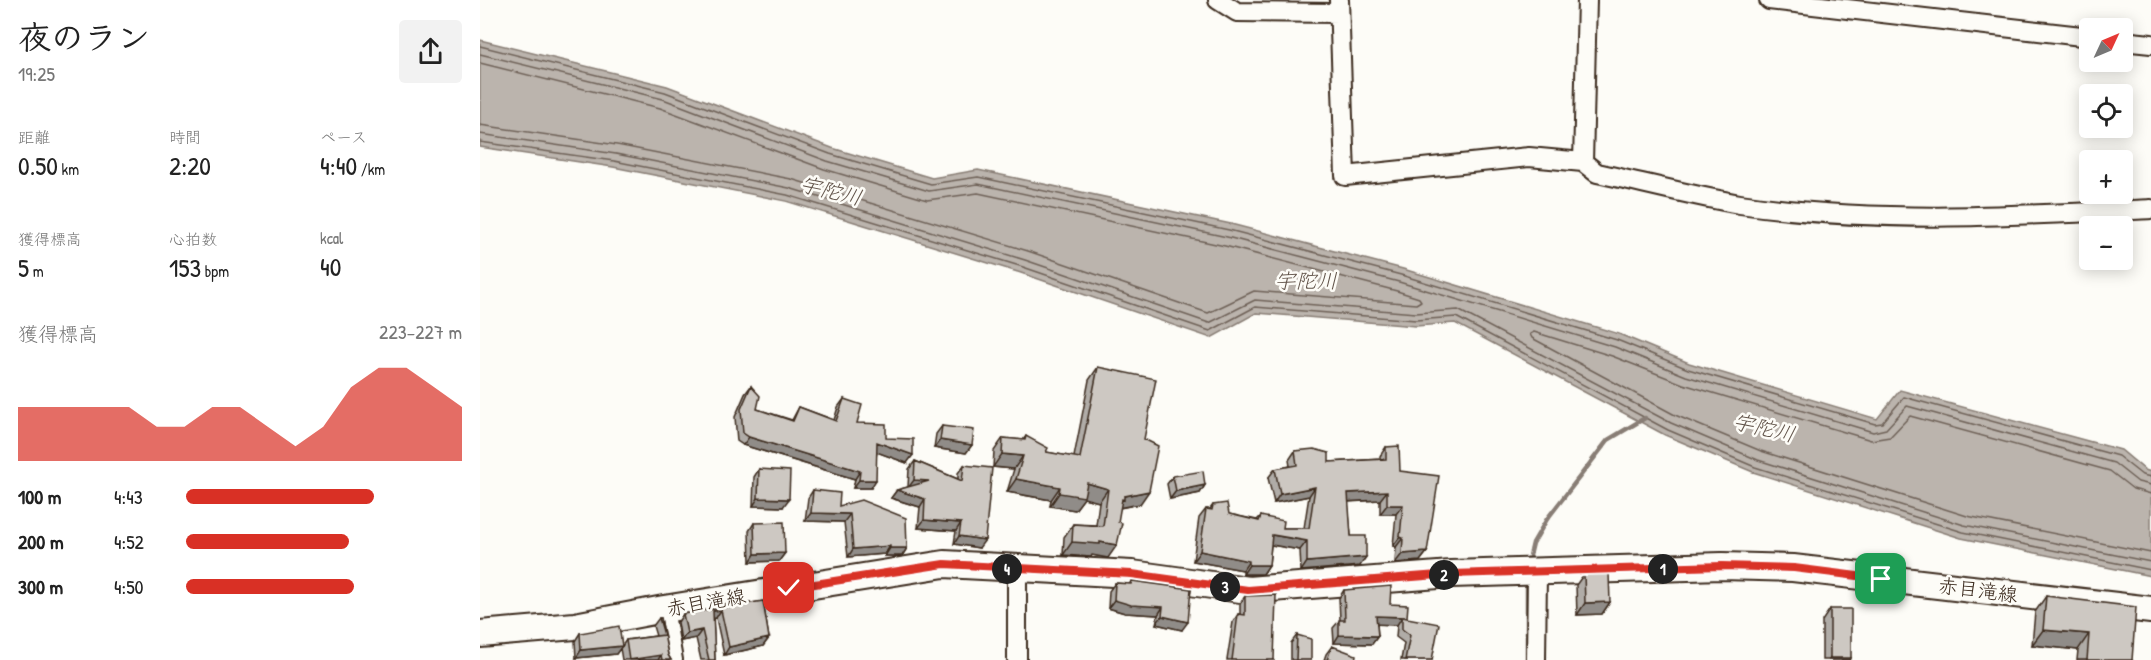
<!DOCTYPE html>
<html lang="ja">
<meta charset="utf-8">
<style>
body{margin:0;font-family:"Patrick Hand","Klee One",sans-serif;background:#f2f2f2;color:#222;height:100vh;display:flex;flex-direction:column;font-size:22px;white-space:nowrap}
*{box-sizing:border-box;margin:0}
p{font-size:20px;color:#767676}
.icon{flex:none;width:33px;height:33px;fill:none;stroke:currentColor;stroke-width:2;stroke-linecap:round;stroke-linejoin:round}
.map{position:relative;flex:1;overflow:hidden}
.sheet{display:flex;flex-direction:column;background:#fff;width:480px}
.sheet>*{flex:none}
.needle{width:39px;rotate:46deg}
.tools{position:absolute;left:1599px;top:18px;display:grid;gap:12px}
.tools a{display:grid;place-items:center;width:54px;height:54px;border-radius:6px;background:#fff;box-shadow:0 3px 15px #0003;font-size:30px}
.pin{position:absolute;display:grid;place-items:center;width:51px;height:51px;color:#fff;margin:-26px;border-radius:12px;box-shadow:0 3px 9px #0006}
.km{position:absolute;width:30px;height:30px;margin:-15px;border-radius:50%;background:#222;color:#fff;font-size:16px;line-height:30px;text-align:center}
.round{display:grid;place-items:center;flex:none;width:63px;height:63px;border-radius:6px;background:#f2f2f2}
.summary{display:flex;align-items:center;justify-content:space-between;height:102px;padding:0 18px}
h1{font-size:33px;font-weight:600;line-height:45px}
.stats{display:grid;grid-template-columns:repeat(3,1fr);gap:9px;height:102px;padding:6px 18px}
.stats div{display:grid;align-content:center}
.stats b{font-size:26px;font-weight:600}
.stats small{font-size:16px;font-weight:400}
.stats p{font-size:16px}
.chart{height:168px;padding:12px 18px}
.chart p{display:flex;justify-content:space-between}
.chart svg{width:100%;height:108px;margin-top:6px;fill:#d93025;opacity:.7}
ul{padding:0 18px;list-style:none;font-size:20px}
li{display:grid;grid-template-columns:96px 72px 1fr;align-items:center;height:45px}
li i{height:15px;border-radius:8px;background:#d93025}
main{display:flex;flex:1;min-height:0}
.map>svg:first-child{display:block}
.water{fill:#bbb4ad;stroke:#887d74;stroke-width:1.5}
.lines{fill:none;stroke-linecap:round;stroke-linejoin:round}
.shore{stroke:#6e6157;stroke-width:1.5}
.stream{stroke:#887d74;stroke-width:4.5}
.minor-casing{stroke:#3b2a1e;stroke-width:22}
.secondary-casing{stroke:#3b2a1e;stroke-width:30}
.minor{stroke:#fdfcf7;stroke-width:18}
.secondary{stroke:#fdfcf7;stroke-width:26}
.wall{fill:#b0aca7;stroke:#3b2a1e;stroke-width:1.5}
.shaded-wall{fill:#908c88;stroke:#3b2a1e;stroke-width:1.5}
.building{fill:#cdc8c2;stroke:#3b2a1e;stroke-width:1.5}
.route-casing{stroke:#fff;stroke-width:12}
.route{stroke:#d93025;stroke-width:8}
.labels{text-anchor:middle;stroke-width:5;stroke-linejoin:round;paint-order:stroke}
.street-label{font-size:20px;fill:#3b2a1e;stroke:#fdfcf7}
.water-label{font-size:21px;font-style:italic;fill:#615349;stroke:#fdfcf7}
</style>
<main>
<section class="sheet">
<div class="summary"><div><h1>夜のラン</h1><p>19:25</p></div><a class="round"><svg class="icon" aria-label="share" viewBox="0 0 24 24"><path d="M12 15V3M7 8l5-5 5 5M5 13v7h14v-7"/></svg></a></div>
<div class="stats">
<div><p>距離</p><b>0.50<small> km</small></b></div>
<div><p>時間</p><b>2:20</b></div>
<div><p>ペース</p><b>4:40<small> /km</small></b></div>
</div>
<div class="stats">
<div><p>獲得標高</p><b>5<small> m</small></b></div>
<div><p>心拍数</p><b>153<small> bpm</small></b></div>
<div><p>kcal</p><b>40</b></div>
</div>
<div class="chart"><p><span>獲得標高</span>223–227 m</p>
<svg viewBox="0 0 160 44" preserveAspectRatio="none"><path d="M0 44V22L10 22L20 22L30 22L40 22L50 30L60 30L70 22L80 22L90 30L100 38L110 30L120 14L130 6L140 6L150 14L160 22V44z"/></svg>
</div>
<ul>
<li><b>100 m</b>4:43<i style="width:68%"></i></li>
<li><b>200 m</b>4:52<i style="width:59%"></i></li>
<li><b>300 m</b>4:50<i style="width:61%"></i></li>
</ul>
</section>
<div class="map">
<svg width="1671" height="660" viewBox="0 0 1671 660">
<rect width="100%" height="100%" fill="#fdfcf7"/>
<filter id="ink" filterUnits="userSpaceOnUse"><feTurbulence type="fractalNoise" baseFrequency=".0167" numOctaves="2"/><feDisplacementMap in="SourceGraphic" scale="12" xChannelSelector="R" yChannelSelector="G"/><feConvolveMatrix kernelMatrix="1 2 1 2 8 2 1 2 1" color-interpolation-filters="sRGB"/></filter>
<g filter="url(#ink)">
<!-- water -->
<path class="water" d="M 0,40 L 187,86 L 352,148 L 452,178 L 498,170 L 751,224 L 923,269 L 1139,334 L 1209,363 L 1397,419 L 1420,390 L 1641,450 L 1665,470 L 1671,472 L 1671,576 L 1481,538 L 1273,472 L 1185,435 L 975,323 L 936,326 L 776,313 L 731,338 L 541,273 L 306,201 L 133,167 L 0,147 Z"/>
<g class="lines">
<!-- shore -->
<path class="shore" d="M 0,46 L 185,92 L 350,154 L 451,184 L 498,177 L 749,230 L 921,275 L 1137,340 L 1208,369 L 1395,424 L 1402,423 L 1424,397 L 1638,456 L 1662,475 L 1671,477
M 0,54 L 183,99 L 347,161 L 449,191 L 498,184 L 747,237 L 919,282 L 1135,347 L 1206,376 L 1393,432 L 1406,429 L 1427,406 L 1634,463 L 1658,482 L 1671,485
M 0,63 L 180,108 L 344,169 L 447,200 L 498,193 L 745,246 L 917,291 L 939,298 L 941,301 L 936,304 L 774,291 L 728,313 L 548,251 L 311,179 L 137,145 L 0,125
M 0,134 L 136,154 L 309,188 L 545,260 L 729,323 L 775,300 L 936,313 L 978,310 L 1191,423 L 1278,460 L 1484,525 L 1671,562
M 0,142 L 134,161 L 307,195 L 543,267 L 730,331 L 775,307 L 936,320 L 976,317 L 1188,430 L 1275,467 L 1483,532 L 1671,570
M 1671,494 L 1653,489 L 1630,471 L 1430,416 L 1410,437 L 1391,440 L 1203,384 L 1132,356 L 1054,332 L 1050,334 L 1052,338 L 1195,415 L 1281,451 L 1487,516 L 1671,553"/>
<!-- stream -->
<path class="stream" d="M 1048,564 L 1053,543 L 1067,519 L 1128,440 L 1165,418
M 1047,660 L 1047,579"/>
<!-- minor casing -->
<g class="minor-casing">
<path id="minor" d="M 738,0 L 757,12 L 859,13
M 859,0 L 865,176 L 1049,157 L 1103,162 L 1117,173 C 1165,183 1212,196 1260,204 C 1396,224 1534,216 1671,209
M 1289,0 L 1610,37
M 1642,41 L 1671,44
M 1103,162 L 1107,0
M 184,609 L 193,660
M 537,660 L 537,570
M 1056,660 L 1057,574"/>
</g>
<!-- secondary casing -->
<g class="secondary-casing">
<path id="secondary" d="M 0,634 L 95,626 L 184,609 L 464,564 L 652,574 L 768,590 L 971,574 L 1242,566 L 1313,568 L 1671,610"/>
</g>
<!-- minor -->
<use href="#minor" class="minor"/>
<!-- secondary -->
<use href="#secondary" class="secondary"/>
</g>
<!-- wall -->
<path class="wall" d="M 618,367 L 664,439 L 660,504 L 640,508 L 628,558 L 612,555 L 611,557 L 583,555 L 584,537 L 593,524 L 616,525 L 619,502 L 604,498 L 595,510 L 570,506 L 571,500 L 527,492 L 534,469 L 513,467 L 514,451 L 523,438 L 543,440 L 546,436 L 566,452 L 594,457 L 609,380 Z
M 271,386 L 277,409 L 312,420 L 319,407 L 354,420 L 358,407 L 364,399 L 377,423 L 406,438 L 427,463 L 397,452 L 391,488 L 373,488 L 375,479 L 263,445 L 257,441 L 255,417 L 265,394 Z
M 462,426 L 492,445 L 486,453 L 454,448 L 456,434 Z
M 906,447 L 920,471 L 947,552 L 940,561 L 915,563 L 916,547 L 913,546 L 916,514 L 900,514 L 900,500 L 868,502 L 871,536 L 880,566 L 821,571 L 820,550 L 791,545 L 789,565 L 783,574 L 763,574 L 763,570 L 713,561 L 719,518 L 726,509 L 730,509 L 733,505 L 749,514 L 777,520 L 781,516 L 803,528 L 824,528 L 829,496 L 794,503 L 788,478 L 795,469 L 810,466 L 809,460 L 815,451 L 849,462 L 900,459 L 900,456 Z
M 435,461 L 478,479 L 478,473 L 484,465 L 499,548 L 474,544 L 476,531 L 438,528 L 440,507 L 411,498 L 417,490 L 428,487 L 429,469 Z
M 279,469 L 303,507 L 273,506 L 274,477 Z
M 693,476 L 725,485 L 720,493 L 690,499 L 687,484 Z
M 333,490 L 359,506 L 427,548 L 422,556 L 405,556 L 405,554 L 368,557 L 364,522 L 325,521 L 328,498 Z
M 274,523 L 305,553 L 299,561 L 270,562 L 269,531 Z
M 1104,574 L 1130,602 L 1122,614 L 1097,615 L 1096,585 Z
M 652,581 L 711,589 L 702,630 L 676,624 L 678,615 L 645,613 L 628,608 L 629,591 L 635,583 L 649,584 Z
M 864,590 L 910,604 L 927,617 L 952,660 L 921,660 L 924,643 L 916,637 L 917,625 L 897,624 L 898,636 L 892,644 L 854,643 L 853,628 L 860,620 L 859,598 Z
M 765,596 L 794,660 L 747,660 L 753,622 L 758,614 L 760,614 L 760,604 Z
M 1566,596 L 1652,660 L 1597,660 L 1598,650 L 1552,645 L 1555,612 Z
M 283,601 L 289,638 L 283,646 L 244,655 L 236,618 L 233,618 L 235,660 L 221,660 L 216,638 L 201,641 L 198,622 L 203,614 Z
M 1350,609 L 1371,658 L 1370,660 L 1342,660 L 1342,621 Z
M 179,618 L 181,618 L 188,655 L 191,660 L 142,660 L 140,648 L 136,654 L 96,658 L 95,641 L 100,633 L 142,646 L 146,640 L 176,636 L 173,626 Z
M 817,635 L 831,660 L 811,660 L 811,643 Z
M 852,646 L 875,660 L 844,660 L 846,654 Z"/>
<!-- shaded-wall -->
<path class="shaded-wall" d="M 269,437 L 380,471 L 375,479 L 263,445 Z
M 460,440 L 492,445 L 486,453 L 454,448 Z
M 397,442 L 433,455 L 427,463 L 391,450 Z
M 522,454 L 543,456 L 534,469 L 513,467 Z
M 536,479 L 580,487 L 571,500 L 527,492 Z
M 379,480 L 396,480 L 391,488 L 373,488 Z
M 434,480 L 449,481 L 428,488 Z
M 607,483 L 628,489 L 619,502 L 604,498 L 595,510 L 570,506 L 579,493 Z
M 725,485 L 720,493 L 690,499 L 696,491 Z
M 835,487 L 829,496 L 794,503 L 800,494 Z
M 417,490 L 445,499 L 440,507 L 411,498 Z
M 669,491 L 660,504 L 638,508 L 635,513 L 644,496 Z
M 907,491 L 900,500 L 861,502 L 868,493 Z
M 278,498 L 309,499 L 303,507 L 273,506 Z
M 907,505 L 923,505 L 916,514 L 900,514 Z
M 331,513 L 370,514 L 364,522 L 325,521 Z
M 444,520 L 481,523 L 476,531 L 438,528 Z
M 792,535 L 827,541 L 820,550 L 786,544 Z
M 479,536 L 505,540 L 499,548 L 474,544 Z
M 920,537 L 923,538 L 916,547 L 913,546 Z
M 592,542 L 620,542 L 637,545 L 628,558 L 612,555 L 611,557 L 583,555 Z
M 410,546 L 405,554 L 368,557 L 373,549 Z
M 410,548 L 427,548 L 422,556 L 405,556 Z
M 720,551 L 769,561 L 763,570 L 713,561 Z
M 947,552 L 940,561 L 915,563 L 922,554 Z
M 305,553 L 299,561 L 270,562 L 275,554 Z
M 886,557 L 880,566 L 821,571 L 827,562 Z
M 769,565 L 789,565 L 783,574 L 763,574 Z
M 634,600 L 683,607 L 678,615 L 645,613 L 628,608 Z
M 1130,602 L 1122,614 L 1097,615 L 1105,603 Z
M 241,610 L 236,618 L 227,619 L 233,611 Z
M 682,616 L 708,622 L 702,630 L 676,624 Z
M 896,616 L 922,617 L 917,625 L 891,624 Z
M 222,630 L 216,638 L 201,641 L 207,633 Z
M 1563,630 L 1609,634 L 1598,650 L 1552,645 Z
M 859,635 L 898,636 L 892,644 L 854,643 Z
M 289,638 L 283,646 L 244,655 L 249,647 Z
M 142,646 L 136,654 L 96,658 L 101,650 Z
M 181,655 L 178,660 L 149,660 Z
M 1350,658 L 1371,658 L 1370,660 L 1349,660 Z"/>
<!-- building -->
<path class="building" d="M 618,367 L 676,379 L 664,439 L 678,446 L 669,491 L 644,496 L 644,500 L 642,499 L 638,522 L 642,523 L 637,545 L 620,542 L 620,544 L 592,542 L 593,524 L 623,526 L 628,489 L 607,483 L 604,497 L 579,493 L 580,487 L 536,479 L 543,456 L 522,454 L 523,438 L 545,440 L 546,436 L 568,448 L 566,452 L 600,458 Z
M 271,386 L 280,396 L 277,409 L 313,421 L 319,407 L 356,421 L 364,399 L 382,405 L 377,423 L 406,424 L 406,438 L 433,439 L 433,455 L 397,442 L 396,480 L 379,480 L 380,471 L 269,437 L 263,433 L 261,409 Z
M 462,426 L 494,430 L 492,445 L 460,440 Z
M 919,446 L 920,471 L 959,476 L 947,552 L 922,554 L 923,538 L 920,537 L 923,505 L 907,505 L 907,491 L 868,493 L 871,536 L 886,536 L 886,557 L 827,562 L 827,541 L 792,535 L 789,565 L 769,565 L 769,561 L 720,551 L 726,509 L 732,510 L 733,505 L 747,503 L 749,514 L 779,521 L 781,516 L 804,521 L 803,528 L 829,528 L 835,487 L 800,494 L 795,469 L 817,465 L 815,451 L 834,449 L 849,453 L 849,462 L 906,459 L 906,447 Z
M 435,461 L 482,481 L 484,465 L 512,468 L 505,540 L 479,536 L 481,523 L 444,520 L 445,499 L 417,490 L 449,481 L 434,480 Z
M 279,469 L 310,471 L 309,499 L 278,498 Z
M 723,471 L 725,485 L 696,491 L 693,476 Z
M 333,490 L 360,493 L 359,506 L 381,500 L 426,518 L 427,548 L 410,548 L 410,546 L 373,549 L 370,514 L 331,513 Z
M 304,522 L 305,553 L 275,554 L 274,523 Z
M 1129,573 L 1130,602 L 1105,603 L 1104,574 Z
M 652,581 L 711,589 L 708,622 L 682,616 L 683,607 L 651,605 L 634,600 L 635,583 L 651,584 Z
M 911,586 L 910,604 L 928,605 L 927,617 L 896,616 L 898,636 L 859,635 L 859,620 L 865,620 L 864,590 Z
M 796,595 L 794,660 L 752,660 L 758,614 L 765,615 L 765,596 Z
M 1566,596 L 1656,607 L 1652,660 L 1607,660 L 1609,634 L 1563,630 Z
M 283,601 L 289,638 L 249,647 L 241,610 L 233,611 L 235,660 L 229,660 L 222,630 L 207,633 L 203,614 Z
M 1350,609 L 1371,609 L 1371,658 L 1350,658 Z
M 922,617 L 959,624 L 952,660 L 925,660 L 930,635 L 922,629 Z
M 179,618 L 181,618 L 188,655 L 191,660 L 182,660 L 181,655 L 149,660 L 146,640 L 184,635 Z
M 139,626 L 142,646 L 101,650 L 100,633 Z
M 817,635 L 831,639 L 831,660 L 816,660 Z
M 852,646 L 876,655 L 875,660 L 847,660 Z"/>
</g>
<g class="lines" filter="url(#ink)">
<!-- route casing -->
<g class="route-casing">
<path id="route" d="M 309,588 L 464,564 L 652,574 L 768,590 L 971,574 L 1242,566 L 1314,568 L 1401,579"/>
</g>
<!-- route -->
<use href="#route" class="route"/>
</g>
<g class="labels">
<!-- street labels -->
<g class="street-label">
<text transform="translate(1498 590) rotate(7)" y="7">赤目滝線</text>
<text transform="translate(226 602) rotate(-10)" y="7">赤目滝線</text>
</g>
<!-- water labels -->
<g class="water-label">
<text transform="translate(351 191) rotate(14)" y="7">宇陀川</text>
<text x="826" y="288">宇陀川</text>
<text transform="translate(1284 428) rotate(13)" y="7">宇陀川</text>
</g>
</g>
</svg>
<div class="tools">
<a><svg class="needle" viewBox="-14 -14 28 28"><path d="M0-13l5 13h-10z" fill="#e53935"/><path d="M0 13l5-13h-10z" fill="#767676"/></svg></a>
<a><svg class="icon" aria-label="locate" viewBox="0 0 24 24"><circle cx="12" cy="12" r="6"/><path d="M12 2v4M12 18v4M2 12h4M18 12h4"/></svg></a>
<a>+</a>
<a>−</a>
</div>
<div class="pin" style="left:1401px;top:579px;background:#1e9e55"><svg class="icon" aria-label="arrive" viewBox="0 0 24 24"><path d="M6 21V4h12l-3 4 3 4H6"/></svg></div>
<div class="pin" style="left:309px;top:588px;background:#d93025"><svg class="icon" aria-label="check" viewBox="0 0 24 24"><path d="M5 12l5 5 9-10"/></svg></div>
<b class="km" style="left:1183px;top:569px">1</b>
<b class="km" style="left:964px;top:575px">2</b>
<b class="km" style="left:745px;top:587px">3</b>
<b class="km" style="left:527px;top:569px">4</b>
</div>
</main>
